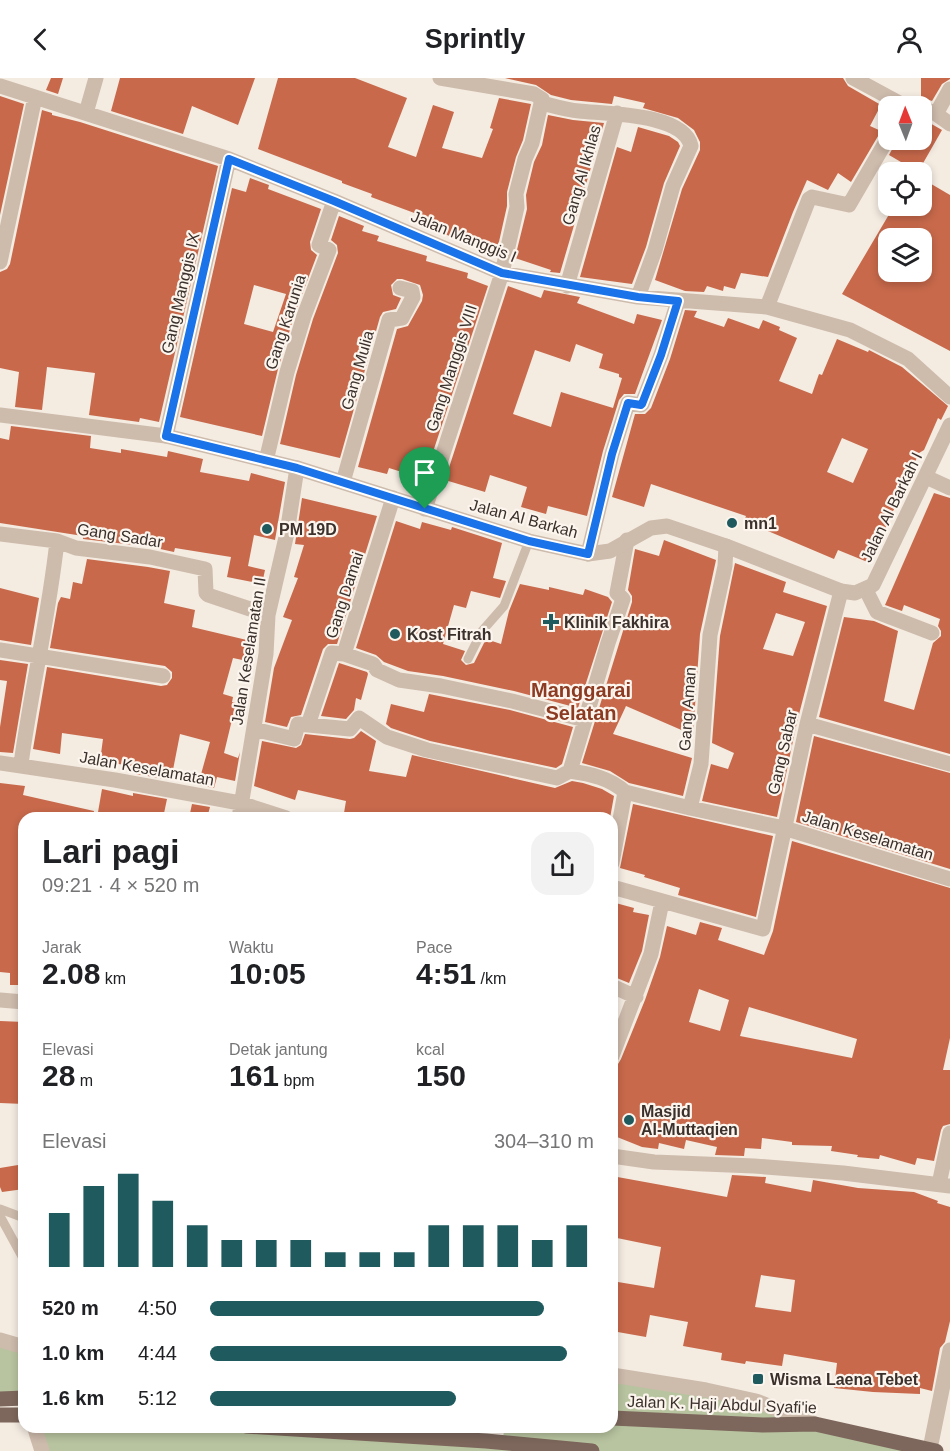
<!DOCTYPE html>
<html lang="id">
<meta charset="utf-8">
<style>
body{margin:0;font-family:Arial,sans-serif;background:#f2f2f2;color:#202124;height:100vh;display:flex;flex-direction:column;font-size:22px;white-space:nowrap}
*{box-sizing:border-box;margin:0}
p{font-size:20px;color:#757577}
.icon{flex:none;width:33px;height:33px;fill:none;stroke:currentColor;stroke-width:2;stroke-linecap:round;stroke-linejoin:round}
.map{position:relative;flex:1;overflow:hidden}
.details{position:absolute;left:18px;top:734px;width:600px;height:621px;display:flex;flex-direction:column;background:#fff;border-radius:18px;box-shadow:0 3px 9px #0003}
.details>*{flex:none}
.needle{width:39px;rotate:359deg}
.controls{position:absolute;left:878px;top:18px;display:grid;gap:12px}
.controls a{display:grid;place-items:center;width:54px;height:54px;border-radius:12px;background:#fff;box-shadow:0 3px 9px #0003;font-size:30px}
.pin{position:absolute;display:grid;place-items:center;width:51px;height:51px;color:#fff;margin:-62px -26px;border-radius:50% 50% 50% 0;rotate:-45deg;box-shadow:0 0 6px #0007}
.pin .icon{rotate:45deg}
.round{display:grid;place-items:center;flex:none;width:63px;height:63px;border-radius:18px;background:#f2f2f2}
.head{display:flex;align-items:center;justify-content:space-between;height:102px;padding:0 24px}
h1{font-size:33px;font-weight:700;line-height:45px}
.stats{display:grid;grid-template-columns:repeat(3,1fr);gap:9px;height:102px;padding:6px 24px}
.stats div{display:grid;align-content:center}
.stats b{font-size:30px;font-weight:700}
.stats small{font-size:16px;font-weight:400}
.stats p{font-size:16px}
.chart{height:168px;padding:12px 24px}
.chart p{display:flex;justify-content:space-between}
.chart svg{width:100%;height:108px;margin-top:6px;stroke:#1f5a5e;stroke-width:6}
ul{padding:0 24px;list-style:none;font-size:20px}
li{display:grid;grid-template-columns:96px 72px 1fr;align-items:center;height:45px}
li i{height:15px;border-radius:8px;background:#1f5a5e}
header{display:flex;justify-content:space-between;align-items:center;height:78px;padding:0 24px;background:#fff;font-size:27px;font-weight:700}
.map>svg:first-child{display:block}
.green{fill:#b8c4a0}
.building{fill:#c8694b;fill-rule:evenodd}
.lines{fill:none;stroke-linecap:round;stroke-linejoin:round}
.service{stroke:#cdbbac;stroke-width:9}
.minor{stroke:#cdbbac;stroke-width:15}
.tertiary{stroke:#cdbbac;stroke-width:15}
.primary{stroke:#7d675c;stroke-width:15}
.route-casing{stroke:#fff;stroke-width:12}
.route{stroke:#1a73e8;stroke-width:8}
.poi-dot{fill:#1f5a5e;stroke:#fbf5ee;stroke-width:2}
.labels{text-anchor:middle;stroke-width:4.5;stroke-linejoin:round;paint-order:stroke}
.street-label{font-size:16px;fill:#3b302b;stroke:#fbf5ee}
.poi-label{font-size:16px;font-weight:bold;fill:#3b302b;stroke:#fbf5ee;text-anchor:start}
.quarter-label{font-size:20px;font-weight:bold;fill:#8c3b22;stroke:#fbf5ee}
</style>
<header><svg class="icon" aria-label="back" viewBox="0 0 24 24"><path d="M15 5l-7 7 7 7"/></svg>Sprintly<svg class="icon" aria-label="person" viewBox="0 0 24 24"><circle cx="12" cy="8" r="4"/><path d="M4 21q1-7 8-7t8 7"/></svg></header>
<div class="map">
<svg width="950" height="1373" viewBox="0 0 950 1373">
<rect width="100%" height="100%" fill="#f4ebe1"/>
<!-- green -->
<path class="green" d="M 0,1262 L 24,1269 L 24,1320 L 0,1320 Z
M 612,1298 L 706,1312 L 936,1373 L 42,1373 L 34,1349 L 242,1348 L 503,1365 L 504,1349 L 612,1348 Z"/>
<!-- building -->
<path class="building" d="M 51,0 L 63,0 L 58,16 L 46,12 Z
M 120,0 L 255,0 L 238,47 L 192,28 L 183,56 L 111,33 Z
M 278,0 L 355,0 L 407,20 L 388,69 L 416,79 L 433,27 L 454,34 L 442,70 L 482,80 L 493,51 L 490,50 L 499,20 L 531,26 L 523,62 L 516,79 L 507,114 L 507,128 L 496,177 L 425,148 L 428,140 L 371,119 L 372,116 L 342,105 L 342,103 L 258,71 Z
M 505,0 L 843,0 L 848,8 L 881,27 L 870,48 L 881,53 L 851,104 L 838,95 L 828,112 L 807,102 L 793,134 L 768,199 L 741,195 L 735,211 L 724,208 L 723,213 L 707,208 L 704,214 L 685,213 L 655,202 L 682,111 L 700,72 L 700,64 L 694,52 L 678,40 L 643,30 L 645,25 L 614,18 L 612,26 L 571,22 L 551,17 L 536,7 Z
M 921,0 L 950,0 L 950,1 L 942,6 L 932,23 L 921,19 Z
M 0,18 L 24,26 L 0,137 Z
M 42,32 L 52,35 L 52,37 L 80,44 L 218,88 L 159,344 L 140,340 L 139,344 L 89,337 L 95,295 L 47,289 L 42,332 L 15,329 L 19,294 L 0,290 L 0,194 L 7,191 L 10,186 Z
M 548,37 L 573,42 L 604,45 L 560,195 L 550,194 L 551,192 L 515,180 L 527,131 L 526,117 L 534,84 L 542,67 Z
M 921,40 L 942,52 L 918,94 L 889,77 L 897,62 L 921,62 Z
M 638,49 L 669,58 L 678,64 L 680,68 L 664,105 L 646,169 L 632,206 L 580,199 L 617,69 L 631,74 Z
M 250,100 L 269,107 L 268,111 L 321,131 L 310,164 L 311,172 L 317,177 L 295,235 L 278,291 L 262,358 L 180,339 L 232,110 L 246,114 ZM 254,207 L 286,216 L 273,254 L 244,246 Z
M 921,100 L 950,117 L 950,273 L 842,216 L 894,128 L 921,128 ZM 888,160 L 921,160 L 921,194 L 888,194 Z
M 339,138 L 364,148 L 362,153 L 379,158 L 377,163 L 427,178 L 426,183 L 468,195 L 467,200 L 488,208 L 424,401 L 389,390 L 387,396 L 358,389 L 397,251 L 408,248 L 422,223 L 423,217 L 420,207 L 402,201 L 397,201 L 391,207 L 393,217 L 401,220 L 396,231 L 383,234 L 380,239 L 340,380 L 280,366 L 296,297 L 313,241 L 338,175 L 337,167 L 331,162 Z
M 508,208 L 541,220 L 544,212 L 580,219 L 577,225 L 634,246 L 637,236 L 662,242 L 635,316 L 624,316 L 619,322 L 603,373 L 587,438 L 548,428 L 546,436 L 521,429 L 527,409 L 490,397 L 485,414 L 445,402 ZM 576,266 L 603,276 L 599,290 L 619,296 L 619,299 L 622,300 L 613,330 L 561,314 L 551,349 L 513,336 L 535,272 L 570,284 Z
M 685,232 L 697,233 L 694,239 L 724,249 L 728,240 L 759,251 L 763,242 L 780,249 L 779,252 L 797,260 L 779,303 L 812,316 L 819,296 L 822,297 L 837,261 L 868,274 L 869,272 L 902,289 L 948,328 L 941,342 L 938,340 L 924,372 L 919,375 L 870,485 L 838,472 L 834,481 L 744,443 L 746,438 L 651,406 L 644,429 L 612,419 L 635,336 L 645,336 L 651,330 L 670,281 ZM 842,360 L 868,371 L 853,405 L 827,394 Z
M 11,348 L 91,358 L 90,370 L 121,375 L 121,371 L 167,379 L 168,373 L 203,381 L 200,394 L 249,403 L 251,395 L 285,404 L 275,462 L 254,457 L 248,488 L 265,492 L 262,506 L 227,499 L 231,479 L 175,470 L 174,474 L 151,469 L 83,461 L 83,458 L 0,445 L 0,360 L 9,362 Z
M 934,415 L 950,420 L 950,676 L 819,639 L 844,539 L 874,543 L 898,553 L 884,623 L 914,632 L 933,565 L 941,558 L 941,553 L 938,548 L 940,541 L 904,527 L 902,533 L 885,527 Z
M 302,420 L 377,438 L 337,566 L 328,566 L 323,571 L 301,637 L 291,639 L 287,649 L 265,644 L 274,590 L 292,542 L 283,539 L 298,500 L 294,499 L 304,467 L 295,466 Z
M 396,443 L 420,451 L 422,444 L 451,452 L 452,449 L 502,465 L 493,500 L 506,503 L 500,520 L 471,513 L 466,530 L 454,527 L 443,566 L 465,573 L 461,582 L 466,587 L 474,585 L 486,561 L 501,566 L 509,533 L 520,506 L 549,512 L 549,509 L 583,517 L 585,511 L 608,519 L 612,524 L 578,630 L 514,613 L 443,598 L 408,593 L 384,584 L 376,577 L 356,570 Z
M 664,462 L 716,482 L 700,556 L 693,657 L 626,628 L 613,656 L 692,680 L 683,718 L 629,705 L 610,693 L 582,685 L 632,524 L 632,518 L 628,512 L 635,471 L 659,478 Z
M 87,481 L 148,489 L 170,493 L 164,525 L 195,532 L 192,549 L 251,563 L 247,583 L 233,580 L 223,616 L 233,619 L 232,624 L 236,625 L 224,675 L 238,680 L 240,674 L 235,703 L 217,699 L 214,710 L 198,707 L 210,664 L 180,656 L 171,702 L 136,696 L 137,689 L 100,683 L 103,661 L 62,655 L 60,676 L 33,671 L 47,589 L 161,608 L 167,607 L 172,600 L 172,594 L 165,588 L 50,570 L 58,525 L 61,519 L 70,521 L 73,504 L 82,506 Z
M 735,485 L 786,504 L 783,514 L 827,528 L 797,644 L 777,739 L 702,723 L 711,686 L 728,691 L 734,675 L 712,665 L 720,558 ZM 776,535 L 805,544 L 793,578 L 763,571 Z
M 0,510 L 39,520 L 31,567 L 0,562 Z
M 0,582 L 28,586 L 13,675 L 0,674 L 0,649 L 7,603 L 0,602 Z
M 339,585 L 367,594 L 368,596 L 361,622 L 356,620 L 354,632 L 346,641 L 321,638 Z
M 429,616 L 510,632 L 573,649 L 562,686 L 556,690 L 430,663 L 391,650 L 386,646 L 391,626 L 424,634 Z
M 361,653 L 376,663 L 369,693 L 406,699 L 412,677 L 555,710 L 572,703 L 583,705 L 602,711 L 614,718 L 610,740 L 367,740 L 344,735 L 346,723 L 298,712 L 295,722 L 254,708 L 262,663 L 296,670 L 301,667 L 305,656 L 350,661 L 354,660 Z
M 814,658 L 950,695 L 950,791 L 796,744 Z
M 0,705 L 25,708 L 23,717 L 94,733 L 93,740 L 24,740 L 24,907 L 10,907 L 10,895 L 0,894 Z
M 102,711 L 133,718 L 133,715 L 167,721 L 163,740 L 97,740 Z
M 192,726 L 210,729 L 207,740 L 189,740 Z
M 633,726 L 773,758 L 756,839 L 678,817 L 680,810 L 644,799 L 645,797 L 620,790 Z
M 792,763 L 950,810 L 950,960 L 943,992 L 950,992 L 950,1046 L 943,1048 L 941,1052 L 934,1083 L 917,1080 L 915,1087 L 880,1077 L 879,1081 L 857,1079 L 858,1077 L 831,1073 L 832,1068 L 792,1067 L 792,1064 L 762,1060 L 761,1071 L 745,1070 L 744,1078 L 715,1077 L 717,1069 L 686,1062 L 684,1071 L 659,1065 L 658,1071 L 642,1069 L 612,1057 L 612,988 L 618,986 L 621,981 L 645,922 L 660,879 L 667,848 L 696,857 L 700,844 L 722,850 L 718,862 L 764,877 L 773,853 ZM 699,911 L 729,922 L 720,953 L 689,944 ZM 749,929 L 857,961 L 852,980 L 740,958 Z
M 612,824 L 634,830 L 633,834 L 649,837 L 642,873 L 629,905 L 612,898 Z
M 0,943 L 24,944 L 24,1026 L 0,1025 Z
M 24,1086 L 24,1111 L 2,1114 L 0,1109 L 0,1090 Z
M 732,1097 L 766,1099 L 765,1105 L 811,1114 L 813,1102 L 858,1110 L 914,1114 L 938,1123 L 937,1125 L 950,1129 L 950,1243 L 945,1264 L 940,1270 L 932,1313 L 920,1310 L 920,1316 L 873,1314 L 834,1310 L 837,1285 L 784,1276 L 782,1288 L 746,1283 L 745,1286 L 721,1282 L 722,1275 L 683,1268 L 688,1244 L 650,1237 L 646,1259 L 612,1253 L 612,1203 L 654,1210 L 661,1169 L 612,1159 L 612,1098 L 727,1119 ZM 761,1197 L 795,1202 L 791,1234 L 755,1229 Z"/>
<g class="lines">
<!-- service -->
<path class="service" d="M 468,581 L 482,553 L 504,528 L 529,463
M 0,1131 L 24,1140
M 0,1138 L 24,1182"/>
<!-- minor -->
<path class="minor" d="M 853,0 L 905,28
M 0,8 L 229,81 L 334,123 L 502,195 L 638,219 L 767,229 L 850,252 L 908,281 L 950,319
M 542,25 C 554,28 566,32 579,33 C 605,36 684,35 691,68 L 673,108 L 655,172 L 638,219
M 921,29 L 936,36 L 950,11
M 86,35 L 96,0
M 936,36 L 950,46
M 0,184 L 35,19
M 567,208 L 617,35
M 767,229 L 809,121 L 812,119 L 849,127 L 888,60
M 166,358 L 229,81
M 266,383 L 287,294 L 304,238 L 329,172 L 319,167 L 334,123
M 926,399 L 950,410
M 343,404 L 389,242 L 402,240 L 413,219 L 412,213 L 400,210
M 425,431 L 502,195 L 517,129 L 516,116 L 525,81 L 532,65 L 542,21 L 534,16 L 440,0
M 0,456 L 57,463
M 588,476 L 612,376 L 628,325 L 641,327 L 642,326 L 661,277 L 678,223
M 866,512 L 877,534 L 932,555
M 0,572 L 163,598
M 344,576 L 373,586 L 377,592 L 399,602 L 441,608 L 512,623 L 585,642
M 807,646 L 950,686
M 308,647 L 332,575 L 344,576 L 393,420
M 254,651 L 294,661 L 298,646 L 350,651 L 359,640 L 387,659 L 427,672 L 557,700 L 570,693
M 0,685 L 115,702 L 240,725 L 286,740
M 21,686 C 31,612 49,538 57,463 L 76,470 L 150,479 L 205,491 L 206,515 L 208,517 L 268,537
M 570,693 C 590,696 610,700 625,714 L 690,730 L 701,686 L 710,557 L 725,488 L 726,468
M 570,693 L 608,565 L 623,521 L 617,515 L 627,462
M 690,730 L 784,750 L 950,801
M 239,740 L 266,576 L 268,537 L 287,455 L 297,390
M 612,785 L 625,714
M 612,809 L 763,851 L 807,646 L 841,513
M 612,908 L 636,919
M 0,922 L 24,924
M 612,978 L 651,876 L 662,824
M 612,1078 L 654,1084 L 754,1088 L 843,1095 L 950,1108
M 939,1106 L 950,1055
M 930,1371 L 950,1272"/>
<!-- tertiary -->
<path class="tertiary" d="M 0,337 L 166,358 L 297,390 L 529,463 L 588,476 L 610,473 L 651,450 L 667,448 L 726,468 L 841,513 L 855,515 L 873,507 L 950,347
M 0,1262 L 24,1269
M 612,1297 L 706,1312 L 756,1323 L 815,1346
M 34,1348 L 42,1373"/>
<!-- primary -->
<path class="primary" d="M 0,1321 L 24,1320
M 0,1337 L 24,1337
M 612,1340 L 763,1347 L 815,1346 L 936,1373
M 246,1348 L 486,1363 L 592,1373"/>
</g>
<g class="lines">
<!-- route casing -->
<g class="route-casing">
<path id="route" d="M 229,81 L 334,123 L 502,195 L 638,219 L 678,223 L 661,277 L 642,326 L 641,327 L 628,325 L 612,376 L 588,476 L 529,463 L 297,390 L 166,358 Z"/>
</g>
<!-- route -->
<use href="#route" class="route"/>
</g>
<!-- markers -->
<g class="poi-dot">
<circle cx="732" cy="445" r="6"/>
<circle cx="267" cy="451" r="6"/>
<path d="M548 535h6v6h6v6h-6v6h-6v-6h-6v-6h6z"/>
<circle cx="395" cy="556" r="6"/>
<circle cx="629" cy="1042" r="6"/>
<rect x="752" y="1295" width="12" height="12" rx="3"/>
</g>
<g class="labels">
<!-- street labels -->
<g class="street-label">
<text transform="translate(581 97) rotate(-74)" y="6">Gang Al Ikhlas</text>
<text transform="translate(464 158) rotate(22)" y="6">Jalan Manggis I</text>
<text transform="translate(180 215) rotate(-77)" y="6">Gang Manggis IX</text>
<text transform="translate(285 244) rotate(-72)" y="6">Gang Karunia</text>
<text transform="translate(451 290) rotate(-72)" y="6">Gang Manggis VIII</text>
<text transform="translate(357 292) rotate(-74)" y="6">Gang Mulia</text>
<text transform="translate(891 429) rotate(-64)" y="6">Jalan Al Barkah I</text>
<text transform="translate(524 440) rotate(15)" y="6">Jalan Al Barkah</text>
<text transform="translate(120 457) rotate(9)" y="6">Gang Sadar</text>
<text transform="translate(344 517) rotate(-72)" y="6">Gang Damai</text>
<text transform="translate(248 573) rotate(-81)" y="6">Jalan Keselamatan II</text>
<text transform="translate(687 631) rotate(-86)" y="6">Gang Aman</text>
<text transform="translate(782 674) rotate(-77)" y="6">Gang Sabar</text>
<text transform="translate(147 690) rotate(10)" y="6">Jalan Keselamatan</text>
<text transform="translate(868 757) rotate(17)" y="6">Jalan Keselamatan</text>
<text transform="translate(722 1326) rotate(2)" y="6">Jalan K. Haji Abdul Syafi'ie</text>
</g>
<!-- poi labels -->
<g class="poi-label">
<text x="744" y="451">mn1</text>
<text x="279" y="457">PM 19D</text>
<text x="564" y="550">Klinik Fakhira</text>
<text x="407" y="562">Kost Fitrah</text>
<text x="641" y="1039">Masjid<tspan x="641" dy="18">Al-Muttaqien</tspan></text>
<text x="770" y="1307">Wisma Laena Tebet</text>
</g>
<!-- quarter labels -->
<g class="quarter-label">
<text x="581" y="619">Manggarai<tspan x="581" dy="23">Selatan</tspan></text>
</g>
</g>
</svg>
<div class="controls">
<a><svg class="needle" viewBox="-14 -14 28 28"><path d="M0-13l5 13h-10z" fill="#e53935"/><path d="M0 13l5-13h-10z" fill="#757577"/></svg></a>
<a><svg class="icon" aria-label="locate" viewBox="0 0 24 24"><circle cx="12" cy="12" r="6"/><path d="M12 2v4M12 18v4M2 12h4M18 12h4"/></svg></a>
<a><svg class="icon" aria-label="layers" viewBox="0 0 24 24"><path d="M12 4l9 5-9 5-9-5zM3 14l9 5 9-5"/></svg></a>
</div>
<div class="pin" style="left:425px;top:431px;background:#1e9e55"><svg class="icon" aria-label="arrive" viewBox="0 0 24 24"><path d="M6 21V4h12l-3 4 3 4H6"/></svg></div>
<section class="details">
<div class="head"><div><h1>Lari pagi</h1><p>09:21 · 4 × 520 m</p></div><a class="round"><svg class="icon" aria-label="share" viewBox="0 0 24 24"><path d="M12 15V3M7 8l5-5 5 5M5 13v7h14v-7"/></svg></a></div>
<div class="stats">
<div><p>Jarak</p><b>2.08<small> km</small></b></div>
<div><p>Waktu</p><b>10:05</b></div>
<div><p>Pace</p><b>4:51<small> /km</small></b></div>
</div>
<div class="stats">
<div><p>Elevasi</p><b>28<small> m</small></b></div>
<div><p>Detak jantung</p><b>161<small> bpm</small></b></div>
<div><p>kcal</p><b>150</b></div>
</div>
<div class="chart"><p><span>Elevasi</span>304–310 m</p>
<svg viewBox="0 0 160 44" preserveAspectRatio="none"><path d="M5 44V22M15 44V11M25 44V6M35 44V17M45 44V27M55 44V33M65 44V33M75 44V33M85 44V38M95 44V38M105 44V38M115 44V27M125 44V27M135 44V27M145 44V33M155 44V27"/></svg>
</div>
<ul>
<li><b>520 m</b>4:50<i style="width:87%"></i></li>
<li><b>1.0 km</b>4:44<i style="width:93%"></i></li>
<li><b>1.6 km</b>5:12<i style="width:64%"></i></li>
</ul>
</section>
</div>
